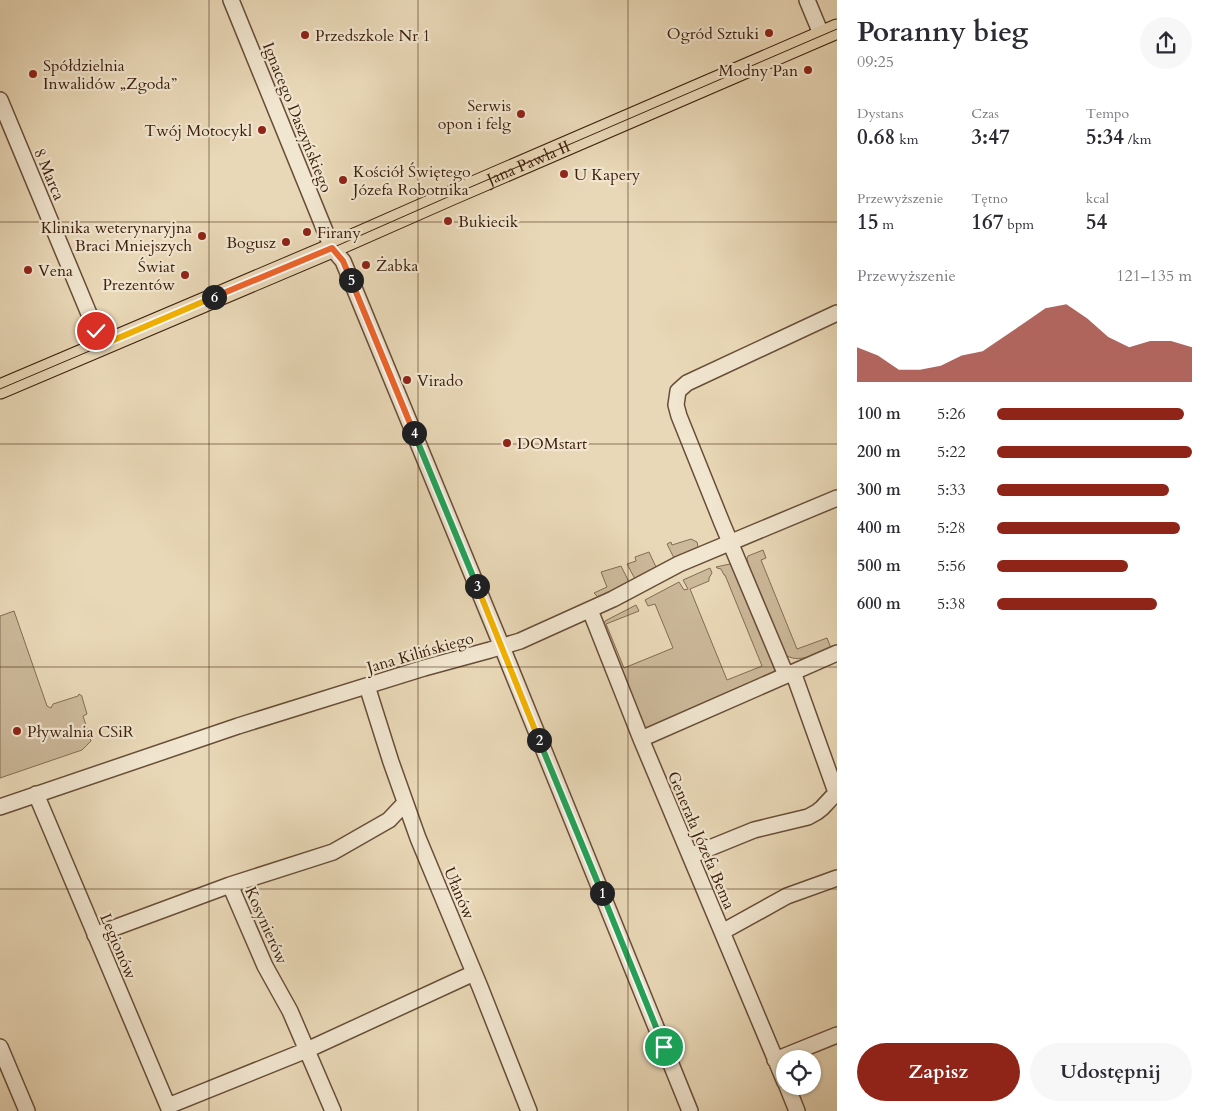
<!DOCTYPE html>
<html lang="pl">
<meta charset="utf-8">
<style>
body{margin:0;font-family:Cardo,serif;background:#f7f7f7;color:#2b2b33;height:100vh;display:flex;flex-direction:column;font-size:19px;white-space:nowrap}
*{box-sizing:border-box;margin:0}
p{font-size:16px;color:#7c7c81}
.icon{flex:none;width:28px;height:28px;fill:none;stroke:currentColor;stroke-width:2;stroke-linecap:round;stroke-linejoin:round}
.map{position:relative;flex:1;overflow:hidden}
.drawer{display:flex;flex-direction:column;background:#fff;width:375px}
.drawer>*{flex:none}
.buttons{position:absolute;left:776px;top:1050px;display:grid;gap:10px}
.buttons a{display:grid;place-items:center;width:45px;height:45px;border-radius:50%;background:#fff;box-shadow:0 1px 4px #0004;font-size:25px}
.pin{position:absolute;display:grid;place-items:center;width:42px;height:42px;color:#fff;margin:-21px;border:2px solid #fff;border-radius:50%;box-shadow:0 1px 5px #0007}
.km{position:absolute;width:25px;height:25px;margin:-12px;border-radius:50%;background:#222;color:#fff;font-size:14px;line-height:25px;text-align:center}
.round{display:grid;place-items:center;flex:none;width:52px;height:52px;border-radius:26px;background:#f7f7f7}
.head{display:flex;align-items:center;justify-content:space-between;height:85px;padding:0 20px}
h1{font-size:28px;font-weight:700;line-height:38px}
.stats{display:grid;grid-template-columns:repeat(3,1fr);gap:8px;height:85px;padding:5px 20px}
.stats div{display:grid;align-content:center}
.stats b{font-size:21px;font-weight:700}
.stats small{font-size:14px;font-weight:400}
.stats p{font-size:14px}
.chart{height:140px;padding:10px 20px}
.chart p{display:flex;justify-content:space-between}
.chart svg{width:100%;height:90px;margin-top:5px;fill:#8f2418;opacity:.7}
.primary-button{display:flex;gap:10px;margin-top:auto;padding:10px 20px}
.primary-button a{flex:1;height:58px;border-radius:30px;background:#8f2418;color:#fff;font-size:20px;font-weight:700;line-height:58px;text-align:center}
.primary-button a+a{background:#f7f7f7;color:#2b2b33}
ul{padding:0 20px;list-style:none;font-size:16px}
li{display:grid;grid-template-columns:80px 60px 1fr;align-items:center;height:38px}
li i{height:12px;border-radius:6px;background:#8f2418}
main{display:flex;flex:1;min-height:0}
.map>svg:first-child{display:block}
.green{fill:#ccb99a;stroke:#846c54}
.lines{fill:none;stroke-linecap:round;stroke-linejoin:round}
.minor-casing{stroke:#684e38;stroke-width:18}
.major-casing{stroke:#3d200d;stroke-width:21}
.minor{stroke:#f1e6d0;stroke-width:15}
.major{stroke:#e9d8b7;stroke-width:19}
.tram{stroke:#3d200d;stroke-width:1}
.split-1-casing{stroke:#fff;stroke-width:10}
.split-2-casing{stroke:#fff;stroke-width:10}
.split-3-casing{stroke:#fff;stroke-width:10}
.split-4-casing{stroke:#fff;stroke-width:10}
.split-5-casing{stroke:#fff;stroke-width:10}
.split-6-casing{stroke:#fff;stroke-width:10}
.split-7-casing{stroke:#fff;stroke-width:10}
.split-1{stroke:#22a559;stroke-width:6}
.split-2{stroke:#22a559;stroke-width:6}
.split-3{stroke:#f5b400;stroke-width:6}
.split-4{stroke:#22a559;stroke-width:6}
.split-5{stroke:#f0652b;stroke-width:6}
.split-6{stroke:#f0652b;stroke-width:6}
.split-7{stroke:#f5b400;stroke-width:6}
.grid{fill:none;stroke:#3d200d;stroke-width:1;stroke-opacity:0.55}
.poi-dot{fill:#8f2418;stroke:#f1e6d0;stroke-width:2}
.labels{text-anchor:middle;stroke-width:4.5;stroke-linejoin:round;paint-order:stroke}
.poi-label{font-size:16px;fill:#3d200d;stroke:#f1e6d0;text-anchor:start}
.street-label{font-size:16px;fill:#3d200d;stroke:#f1e6d0}
</style>
<main>
<div class="map">
<svg width="837" height="1111" viewBox="0 0 837 1111">
<rect width="100%" height="100%" fill="#e9d8b7"/>
<filter id="stains"><feTurbulence type="fractalNoise" baseFrequency=".004" numOctaves="4"/><feColorMatrix values="0 0 0 0 .2 0 0 0 0 .09 0 0 0 0 .02 0 0 0 .5 -.17"/></filter>
<radialGradient id="worn" r=".72"><stop offset=".6" stop-color="#630" stop-opacity="0"/><stop offset="1" stop-color="#630" stop-opacity=".3"/></radialGradient>
<!-- green -->
<path class="green" d="M 691,539 L 697,542 L 698,547 L 674,558 L 667,544 L 671,542 L 672,545 Z
M 763,550 L 766,558 L 761,560 L 797,649 L 827,638 L 831,648 C 817,653 798,665 784,654 L 745,563 L 748,562 L 747,559 L 748,556 Z
M 649,552 L 656,567 L 635,579 L 627,564 L 636,561 L 635,557 Z
M 730,564 L 733,568 L 775,664 L 774,674 L 643,731 L 604,626 L 605,621 L 636,605 L 639,611 L 606,624 L 624,668 L 673,648 L 655,604 L 648,606 L 645,600 L 679,582 L 684,590 L 688,589 L 683,580 L 710,568 L 712,573 L 709,578 L 709,581 L 690,589 L 727,680 L 762,666 L 725,575 L 724,575 L 721,569 L 717,568 L 716,567 Z
M 621,566 L 629,582 L 598,597 L 594,593 L 607,587 L 601,572 Z
M 14,611 L 47,706 L 51,708 L 53,704 L 78,696 L 79,694 L 82,696 L 82,697 L 87,714 L 83,716 L 91,741 L 82,750 L 0,778 L 0,616 Z"/>
<g class="lines">
<!-- minor casing -->
<g class="minor-casing">
<path id="minor" d="M 231,0 L 332,248 L 343,261 L 502,647 L 690,1111
M 807,0 L 822,36
M 0,100 L 102,345
M 590,610 L 641,739 L 785,1082
M 793,672 L 837,795
M 786,675 L 722,523 L 679,416 L 676,405 L 678,391 L 687,383 L 837,313
M 367,686 L 391,762 L 418,838 L 480,987 L 529,1111
M 641,739 L 837,653
M 36,794 L 170,1111
M 0,807 L 238,726 L 424,668 L 490,650 L 520,641 L 613,599 L 679,564 L 837,498
M 690,856 L 754,830 L 808,817 L 817,812 L 822,808 L 836,793
M 230,885 L 333,852 L 389,820 L 405,803
M 722,932 L 787,896 L 837,878
M 95,935 L 230,885 L 265,966 L 290,1011 L 333,1111
M 0,1047 L 27,1111
M 775,1060 L 837,1035
M 787,1086 L 797,1111
M 168,1106 L 307,1050 L 474,973"/>
</g>
<!-- major casing -->
<g class="major-casing">
<path id="major" d="M 0,389 L 332,248 L 450,196 L 837,29"/>
</g>
<!-- minor -->
<use href="#minor" class="minor"/>
<!-- major -->
<use href="#major" class="major"/>
<!-- tram -->
<path class="tram" id="s1" d="M 0,389 L 332,248 L 450,196 L 837,29"/>
</g>
<g class="lines">
<!-- split-1 casing -->
<g class="split-1-casing">
<path id="split-1" d="M 602,893 L 664,1047"/>
</g>
<!-- split-2 casing -->
<g class="split-2-casing">
<path id="split-2" d="M 539,740 L 602,893"/>
</g>
<!-- split-3 casing -->
<g class="split-3-casing">
<path id="split-3" d="M 477,586 L 539,740"/>
</g>
<!-- split-4 casing -->
<g class="split-4-casing">
<path id="split-4" d="M 414,433 L 477,586"/>
</g>
<!-- split-5 casing -->
<g class="split-5-casing">
<path id="split-5" d="M 351,280 L 414,433"/>
</g>
<!-- split-6 casing -->
<g class="split-6-casing">
<path id="split-6" d="M 214,297 L 332,248 L 343,261 L 351,280"/>
</g>
<!-- split-7 casing -->
<g class="split-7-casing">
<path id="split-7" d="M 96,331 L 102,345 L 214,297"/>
</g>
<!-- split-1 -->
<use href="#split-1" class="split-1"/>
<!-- split-2 -->
<use href="#split-2" class="split-2"/>
<!-- split-3 -->
<use href="#split-3" class="split-3"/>
<!-- split-4 -->
<use href="#split-4" class="split-4"/>
<!-- split-5 -->
<use href="#split-5" class="split-5"/>
<!-- split-6 -->
<use href="#split-6" class="split-6"/>
<!-- split-7 -->
<use href="#split-7" class="split-7"/>
</g>
<!-- grid -->
<path class="grid" d="M 209,0 L 209,1111M 418,0 L 418,1111M 628,0 L 628,1111M 0,222 L 837,222M 0,444 L 837,444M 0,667 L 837,667M 0,889 L 837,889"/>
<!-- markers -->
<g class="poi-dot">
<circle cx="769" cy="33" r="5"/>
<circle cx="305" cy="35" r="5"/>
<circle cx="808" cy="70" r="5"/>
<circle cx="33" cy="74" r="5"/>
<circle cx="521" cy="114" r="5"/>
<circle cx="262" cy="130" r="5"/>
<circle cx="564" cy="174" r="5"/>
<circle cx="343" cy="180" r="5"/>
<circle cx="448" cy="221" r="5"/>
<circle cx="307" cy="232" r="5"/>
<circle cx="202" cy="236" r="5"/>
<circle cx="286" cy="242" r="5"/>
<circle cx="366" cy="265" r="5"/>
<circle cx="28" cy="270" r="5"/>
<circle cx="185" cy="275" r="5"/>
<circle cx="407" cy="380" r="5"/>
<circle cx="507" cy="443" r="5"/>
<circle cx="17" cy="731" r="5"/>
</g>
<g class="labels">
<!-- poi labels -->
<g class="poi-label">
<text x="759" y="39" text-anchor="end">Ogród Sztuki</text>
<text x="315" y="41">Przedszkole Nr 1</text>
<text x="43" y="71">Spółdzielnia<tspan x="43" dy="18">Inwalidów „Zgoda”</tspan></text>
<text x="798" y="76" text-anchor="end">Modny Pan</text>
<text x="511" y="111" text-anchor="end">Serwis<tspan x="511" dy="18">opon i felg</tspan></text>
<text x="252" y="136" text-anchor="end">Twój Motocykl</text>
<text x="353" y="177">Kościół Świętego<tspan x="353" dy="18">Józefa Robotnika</tspan></text>
<text x="574" y="180">U Kapery</text>
<text x="458" y="227">Bukiecik</text>
<text x="192" y="233" text-anchor="end">Klinika weterynaryjna<tspan x="192" dy="18">Braci Mniejszych</tspan></text>
<text x="317" y="238">Firany</text>
<text x="276" y="248" text-anchor="end">Bogusz</text>
<text x="376" y="271">Żabka</text>
<text x="175" y="272" text-anchor="end">Świat<tspan x="175" dy="18">Prezentów</tspan></text>
<text x="38" y="276">Vena</text>
<text x="417" y="386">Virado</text>
<text x="517" y="449">DOMstart</text>
<text x="27" y="737">Pływalnia CSiR</text>
</g>
<!-- street labels -->
<g class="street-label">
<text transform="translate(298 117) rotate(68)" y="6">Ignacego Daszyńskiego</text>
<text dy="6" stroke="none"><textPath href="#s1" startOffset="575">Jana Pawła II</textPath></text>
<text transform="translate(50 174) rotate(67)" y="6">8 Marca</text>
<text transform="translate(420 652) rotate(-16)" y="6">Jana Kilińskiego</text>
<text transform="translate(702 840) rotate(67)" y="6">Generała Józefa Bema</text>
<text transform="translate(460 893) rotate(67)" y="6">Ułanów</text>
<text transform="translate(267 925) rotate(66)" y="6">Kosynierów</text>
<text transform="translate(119 946) rotate(67)" y="6">Legionów</text>
</g>
</g>
<rect width="100%" height="100%" filter="url(#stains)"/>
<rect width="100%" height="100%" fill="url(#worn)"/>
</svg>
<div class="buttons">
<a><svg class="icon" aria-label="locate" viewBox="0 0 24 24"><circle cx="12" cy="12" r="6"/><path d="M12 2v4M12 18v4M2 12h4M18 12h4"/></svg></a>
</div>
<div class="pin" style="left:664px;top:1047px;background:#1e9e55"><svg class="icon" aria-label="arrive" viewBox="0 0 24 24"><path d="M6 21V4h12l-3 4 3 4H6"/></svg></div>
<div class="pin" style="left:96px;top:331px;background:#d93025"><svg class="icon" aria-label="check" viewBox="0 0 24 24"><path d="M5 12l5 5 9-10"/></svg></div>
<b class="km" style="left:602px;top:893px">1</b>
<b class="km" style="left:539px;top:740px">2</b>
<b class="km" style="left:477px;top:586px">3</b>
<b class="km" style="left:414px;top:433px">4</b>
<b class="km" style="left:351px;top:280px">5</b>
<b class="km" style="left:214px;top:297px">6</b>
</div>
<section class="drawer">
<div class="head"><div><h1>Poranny bieg</h1><p>09:25</p></div><a class="round"><svg class="icon" aria-label="share" viewBox="0 0 24 24"><path d="M12 15V3M7 8l5-5 5 5M5 13v7h14v-7"/></svg></a></div>
<div class="stats">
<div><p>Dystans</p><b>0.68<small> km</small></b></div>
<div><p>Czas</p><b>3:47</b></div>
<div><p>Tempo</p><b>5:34<small> /km</small></b></div>
</div>
<div class="stats">
<div><p>Przewyższenie</p><b>15<small> m</small></b></div>
<div><p>Tętno</p><b>167<small> bpm</small></b></div>
<div><p>kcal</p><b>54</b></div>
</div>
<div class="chart"><p><span>Przewyższenie</span>121–135 m</p>
<svg viewBox="0 0 160 44" preserveAspectRatio="none"><path d="M0 44V27L10 31L20 38L30 38L40 36L50 31L60 29L70 22L80 15L90 8L100 6L110 13L120 22L130 27L140 24L150 24L160 27V44z"/></svg>
</div>
<ul>
<li><b>100 m</b>5:26<i style="width:96%"></i></li>
<li><b>200 m</b>5:22<i style="width:100%"></i></li>
<li><b>300 m</b>5:33<i style="width:88%"></i></li>
<li><b>400 m</b>5:28<i style="width:94%"></i></li>
<li><b>500 m</b>5:56<i style="width:67%"></i></li>
<li><b>600 m</b>5:38<i style="width:82%"></i></li>
</ul>
<div class="primary-button"><a>Zapisz</a><a>Udostępnij</a></div>
</section>
</main>
